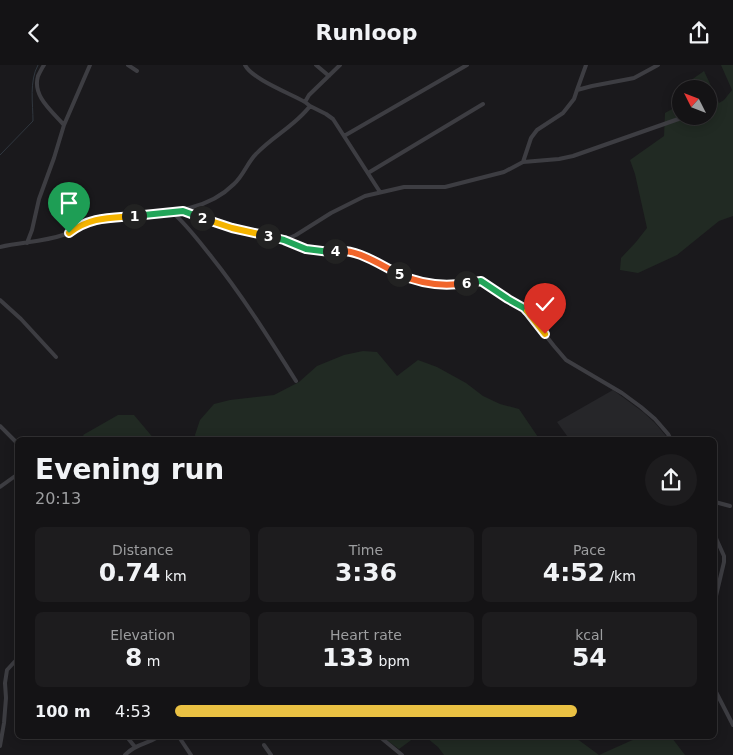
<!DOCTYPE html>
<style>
body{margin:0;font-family:"DejaVu Sans",sans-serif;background:#1d1c1e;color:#f1f3f6;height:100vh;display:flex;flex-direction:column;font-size:19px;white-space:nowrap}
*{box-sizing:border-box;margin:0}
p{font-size:16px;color:#9d9ea0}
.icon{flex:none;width:28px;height:28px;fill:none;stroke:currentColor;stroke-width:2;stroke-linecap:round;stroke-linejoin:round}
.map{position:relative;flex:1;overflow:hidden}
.drawer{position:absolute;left:15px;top:372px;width:702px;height:302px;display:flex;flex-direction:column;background:#141315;border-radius:8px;box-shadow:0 2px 12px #0003,0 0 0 1px #333234}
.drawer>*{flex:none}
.needle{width:32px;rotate:312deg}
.fabs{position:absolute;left:672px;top:15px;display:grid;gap:10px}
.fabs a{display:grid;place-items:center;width:45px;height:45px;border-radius:50%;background:#141315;box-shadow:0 2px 12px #0003,0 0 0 1px #333234;font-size:25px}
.pin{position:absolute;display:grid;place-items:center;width:42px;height:42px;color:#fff;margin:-51px -21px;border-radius:50% 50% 50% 0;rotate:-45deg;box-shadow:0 0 5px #0007}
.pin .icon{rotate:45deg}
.km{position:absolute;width:25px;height:25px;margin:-12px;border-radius:50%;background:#222;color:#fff;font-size:14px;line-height:25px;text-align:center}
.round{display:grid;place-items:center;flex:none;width:52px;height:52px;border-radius:26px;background:#1d1c1e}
.overview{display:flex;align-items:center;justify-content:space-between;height:85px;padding:0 20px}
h1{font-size:28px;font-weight:700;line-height:38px}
.stats{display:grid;grid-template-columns:repeat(3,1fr);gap:8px;height:85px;padding:5px 20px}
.stats div{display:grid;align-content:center;border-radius:8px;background:#1d1c1e;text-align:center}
.stats b{font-size:25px;font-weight:700}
.stats small{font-size:14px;font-weight:400}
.stats p{font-size:14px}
ul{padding:0 20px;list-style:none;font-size:16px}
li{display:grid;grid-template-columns:80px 60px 1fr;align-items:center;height:38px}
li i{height:12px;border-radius:6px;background:#eac143}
header{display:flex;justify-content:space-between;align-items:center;height:65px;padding:0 20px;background:#141315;font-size:22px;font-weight:700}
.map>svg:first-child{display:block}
.built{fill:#262629}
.green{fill:#212a23}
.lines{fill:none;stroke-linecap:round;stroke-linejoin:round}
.stream{stroke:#30373f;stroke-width:1}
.minor{stroke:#3d3d42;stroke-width:4}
.split-1-casing{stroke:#fff;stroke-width:10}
.split-2-casing{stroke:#fff;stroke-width:10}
.split-3-casing{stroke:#fff;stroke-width:10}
.split-4-casing{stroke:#fff;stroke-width:10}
.split-5-casing{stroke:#fff;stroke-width:10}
.split-6-casing{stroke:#fff;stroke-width:10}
.split-7-casing{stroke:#fff;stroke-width:10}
.split-8-casing{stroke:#fff;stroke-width:10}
.split-1{stroke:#f5b400;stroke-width:6}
.split-2{stroke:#22a559;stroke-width:6}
.split-3{stroke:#f5b400;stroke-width:6}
.split-4{stroke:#22a559;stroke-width:6}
.split-5{stroke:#f0652b;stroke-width:6}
.split-6{stroke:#f0652b;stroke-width:6}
.split-7{stroke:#22a559;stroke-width:6}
.split-8{stroke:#f5b400;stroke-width:6}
</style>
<header><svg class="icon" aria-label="back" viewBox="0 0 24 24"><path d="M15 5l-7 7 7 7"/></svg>Runloop<svg class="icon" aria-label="share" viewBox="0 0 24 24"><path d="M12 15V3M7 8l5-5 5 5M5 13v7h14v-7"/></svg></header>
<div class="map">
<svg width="733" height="690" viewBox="0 0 733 690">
<rect width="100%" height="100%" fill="#1a191c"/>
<!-- built -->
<path class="built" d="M 613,325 L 643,347 L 655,358 L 666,371 L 668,375 L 570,375 L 557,357 Z"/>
<!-- green -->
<path class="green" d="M 721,0 L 733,0 L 733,151 L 719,156 L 677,190 L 638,208 L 620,205 L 621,193 L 636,177 L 647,163 L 635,109 L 630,95 L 664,71 L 665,48 L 681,39 L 681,51 L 709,51 L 709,24 L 688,24 L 687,18 L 704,6 L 719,38 L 724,35 L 732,25 Z
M 363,286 L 377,287 L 397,311 L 418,295 L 437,302 L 466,318 L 483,331 L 500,339 L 519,344 L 540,375 L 196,375 L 195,370 L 200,355 L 214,339 L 230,335 L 274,330 L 299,317 L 317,301 L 344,290 Z
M 118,350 L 134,350 L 155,375 L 87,375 L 83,370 Z
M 384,673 L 414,672 L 414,673 L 399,684 Z
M 427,673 L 576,673 L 599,690 L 637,673 L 672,673 L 685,690 L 444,690 L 438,682 Z"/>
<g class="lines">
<!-- stream -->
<path class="stream" d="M 0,90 L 33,56 C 33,39 29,16 38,0"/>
<!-- minor -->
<path class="minor" d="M 44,0 C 42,3 40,7 38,11 C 32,31 52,46 64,60
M 128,0 L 137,6
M 245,0 C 252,14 289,28 305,37
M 316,0 L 329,11
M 577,25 L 586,0
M 310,41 L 326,49 L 333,54 L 380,127
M 344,71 L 467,0
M 523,97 L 559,94 L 573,91 L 687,51
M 368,108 L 483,39
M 183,145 L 209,157 L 232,163 L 285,175 L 296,170 L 331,148 L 365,131 L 404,122 L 445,122 L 504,107 L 523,97 L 531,73 L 537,65 L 563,48 L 574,34 L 577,25 L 592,21 L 629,14 L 634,13 L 658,0
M 172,147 C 186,159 198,175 210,190 C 242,230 269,273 296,316
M 285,175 L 306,184 L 330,187 L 342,185 L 370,193 L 408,213 L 428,218 L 453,220 L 481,216 L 508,234 L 524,243 L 554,281 L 566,295 L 622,328 L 641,342 L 655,354 L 668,369 L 671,375
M 27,178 L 32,165 L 39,134 L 54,93 L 64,60 L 90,0
M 0,182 C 21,177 43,177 63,170 C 74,166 82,157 94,155 C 140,145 197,156 234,119 C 244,110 247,98 256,89 C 273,71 296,60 310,41 L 305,37 L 309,30 L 340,0
M 0,235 L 21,254 L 56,292
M 0,361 L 18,379
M 0,422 L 18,409
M 715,437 L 730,441
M 715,471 L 724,491 L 724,497 L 715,535
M 715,625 L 733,660
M 127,672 L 135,682
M 179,672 L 191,690
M 380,672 L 402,690
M 264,680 L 271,690
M 0,681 L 4,658 L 6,633 L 5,618 L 7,605 L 18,593
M 125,690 C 137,678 145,680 158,672"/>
</g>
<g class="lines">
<!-- split-1 casing -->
<g class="split-1-casing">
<path id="split-1" d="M 69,168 C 90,152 109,153 134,151"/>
</g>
<!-- split-2 casing -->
<g class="split-2-casing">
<path id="split-2" d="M 134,151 L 183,146 L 202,153"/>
</g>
<!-- split-3 casing -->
<g class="split-3-casing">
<path id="split-3" d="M 202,153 L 232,163 L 268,171"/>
</g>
<!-- split-4 casing -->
<g class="split-4-casing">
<path id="split-4" d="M 268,171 L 284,175 L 306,184 L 330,187 L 335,186"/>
</g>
<!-- split-5 casing -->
<g class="split-5-casing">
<path id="split-5" d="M 335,186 C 357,183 380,200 399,209"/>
</g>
<!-- split-6 casing -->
<g class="split-6-casing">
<path id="split-6" d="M 399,209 C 421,219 443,222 466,218"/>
</g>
<!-- split-7 casing -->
<g class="split-7-casing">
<path id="split-7" d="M 466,218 L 481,216 L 508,234 L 524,243 L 527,246"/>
</g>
<!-- split-8 casing -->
<g class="split-8-casing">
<path id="split-8" d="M 527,246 L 545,269"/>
</g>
<!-- split-1 -->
<use href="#split-1" class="split-1"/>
<!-- split-2 -->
<use href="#split-2" class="split-2"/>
<!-- split-3 -->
<use href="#split-3" class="split-3"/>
<!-- split-4 -->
<use href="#split-4" class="split-4"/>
<!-- split-5 -->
<use href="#split-5" class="split-5"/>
<!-- split-6 -->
<use href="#split-6" class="split-6"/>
<!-- split-7 -->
<use href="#split-7" class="split-7"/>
<!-- split-8 -->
<use href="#split-8" class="split-8"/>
</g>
</svg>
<div class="fabs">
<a><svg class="needle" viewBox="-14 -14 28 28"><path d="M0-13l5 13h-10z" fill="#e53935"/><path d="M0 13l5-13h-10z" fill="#9d9ea0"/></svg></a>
</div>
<div class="pin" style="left:69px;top:168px;background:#1e9e55"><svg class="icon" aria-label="arrive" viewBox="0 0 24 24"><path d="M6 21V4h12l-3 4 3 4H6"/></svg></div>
<div class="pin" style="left:545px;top:269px;background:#d93025"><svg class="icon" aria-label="check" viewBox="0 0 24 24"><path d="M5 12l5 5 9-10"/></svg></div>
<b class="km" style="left:134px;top:151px">1</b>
<b class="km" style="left:202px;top:153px">2</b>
<b class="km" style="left:268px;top:171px">3</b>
<b class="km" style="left:335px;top:186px">4</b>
<b class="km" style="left:399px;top:209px">5</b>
<b class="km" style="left:466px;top:218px">6</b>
<section class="drawer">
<div class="overview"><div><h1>Evening run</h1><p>20:13</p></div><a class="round"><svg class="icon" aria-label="share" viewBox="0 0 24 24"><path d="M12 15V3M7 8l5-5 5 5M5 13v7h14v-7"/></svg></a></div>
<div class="stats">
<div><p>Distance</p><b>0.74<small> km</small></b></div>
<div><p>Time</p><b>3:36</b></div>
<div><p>Pace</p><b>4:52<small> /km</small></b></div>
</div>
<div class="stats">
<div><p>Elevation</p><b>8<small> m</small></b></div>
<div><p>Heart rate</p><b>133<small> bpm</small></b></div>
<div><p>kcal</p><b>54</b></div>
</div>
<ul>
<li><b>100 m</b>4:53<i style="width:77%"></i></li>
</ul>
</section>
</div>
